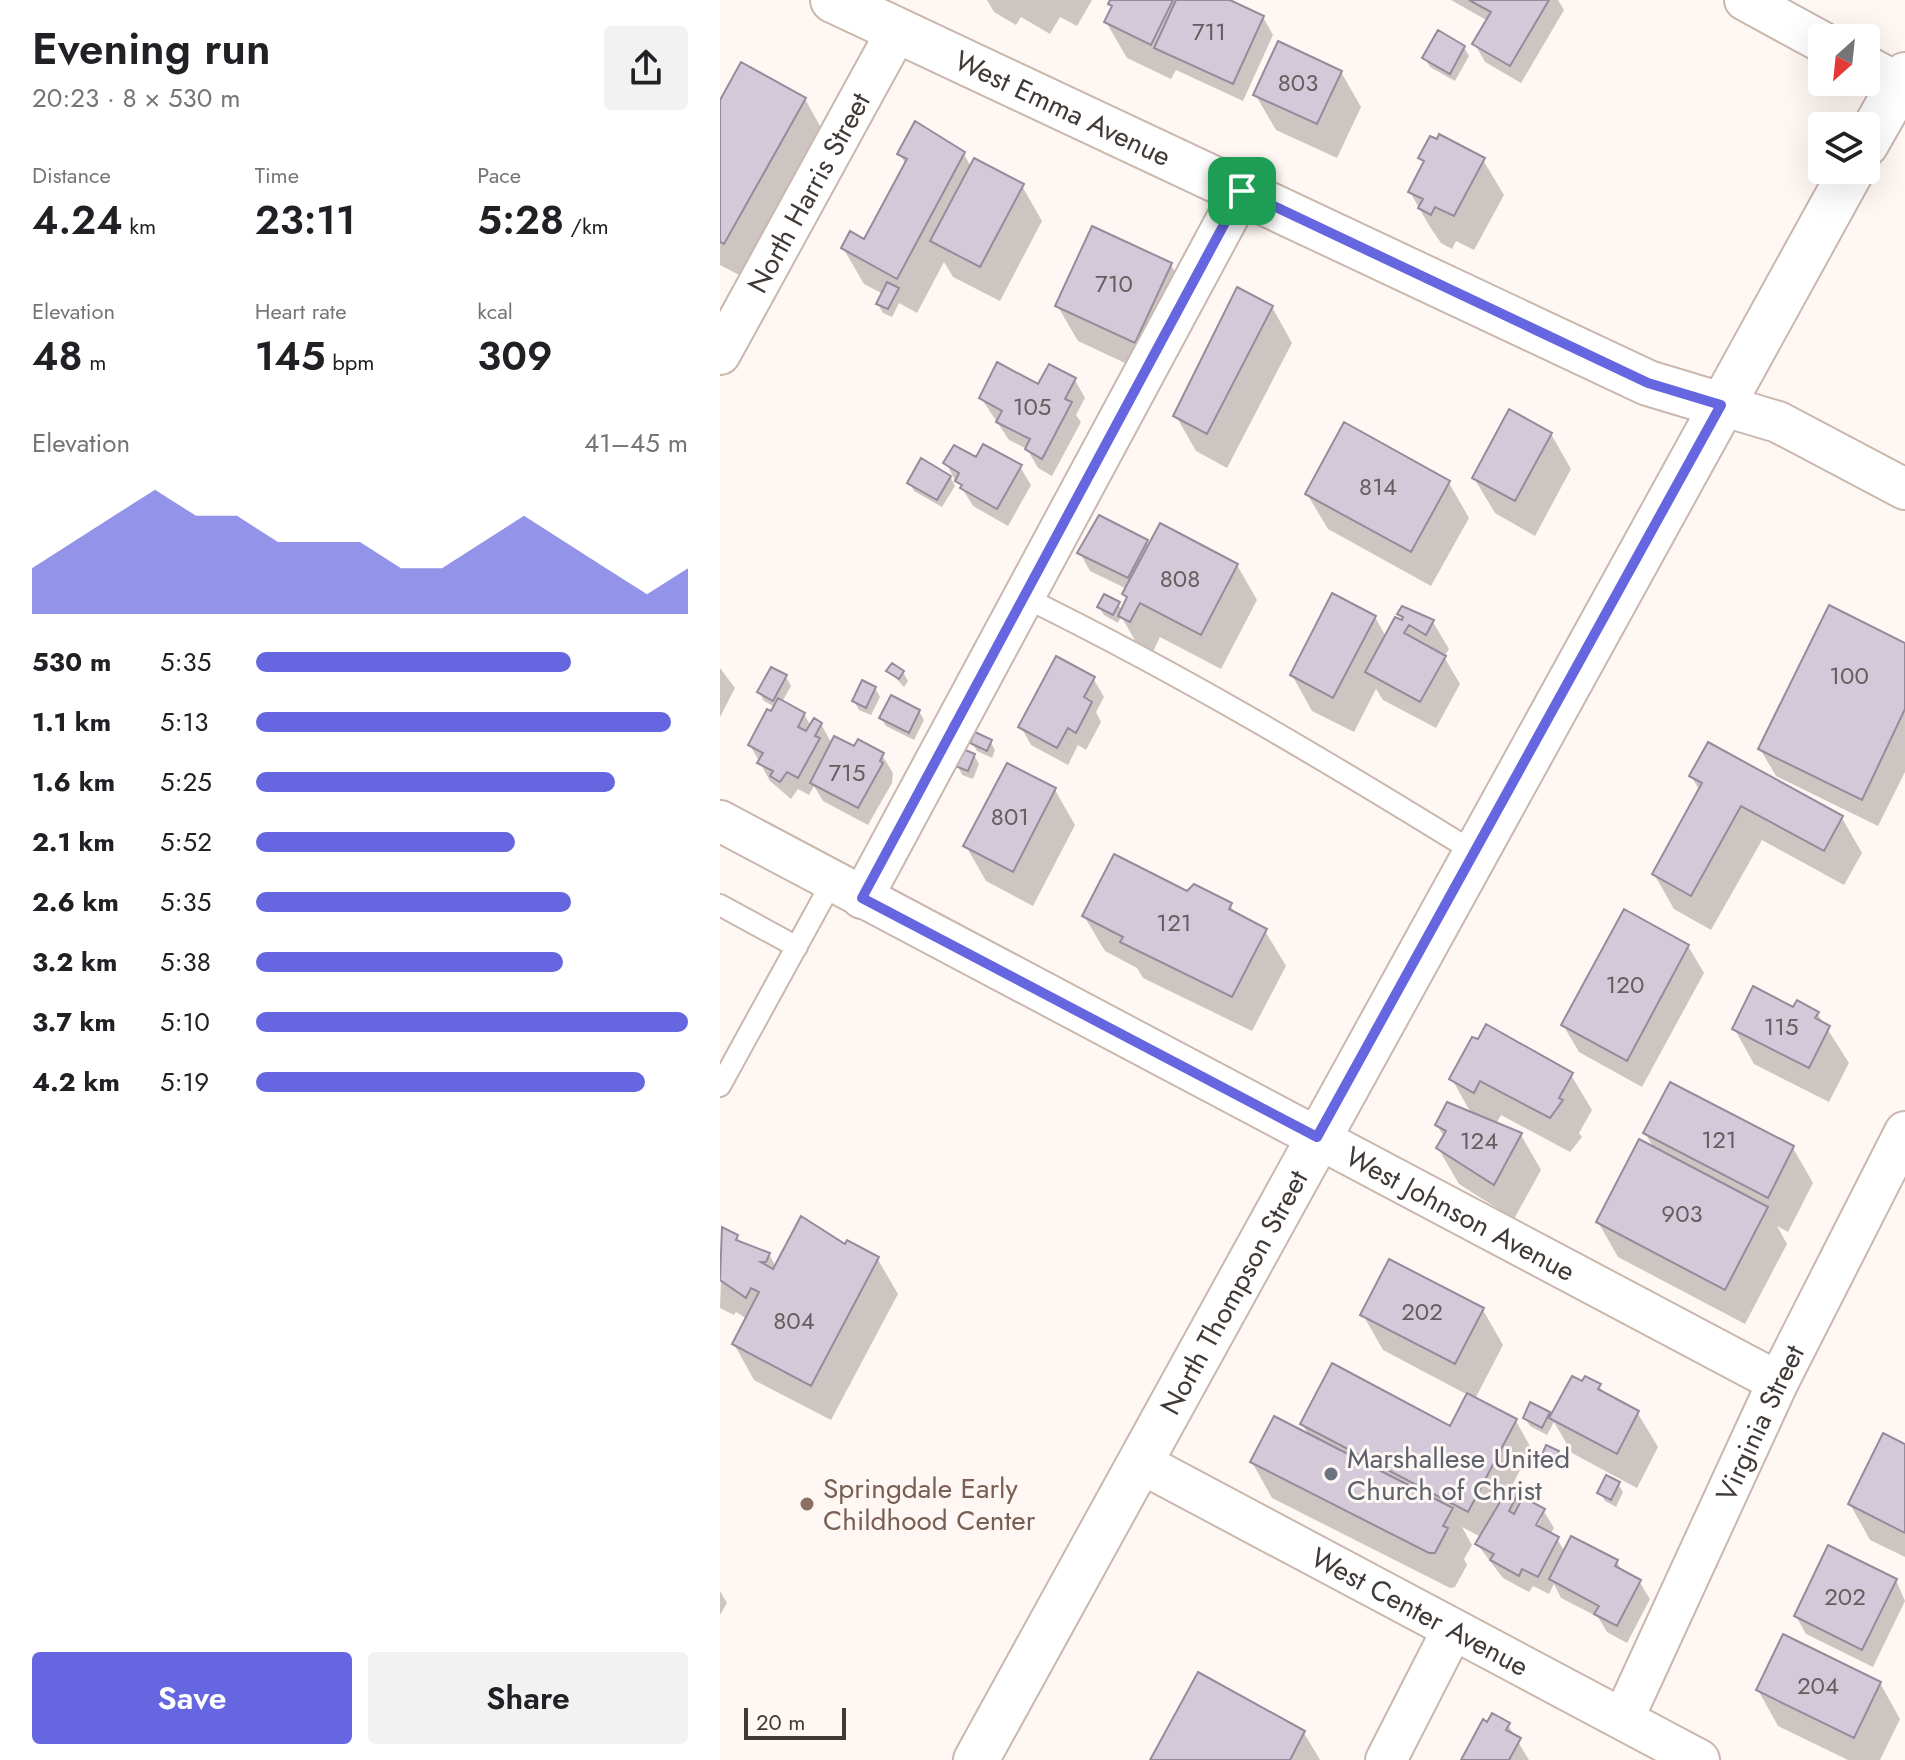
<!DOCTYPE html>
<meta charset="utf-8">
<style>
body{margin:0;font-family:Jost,sans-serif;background:#f2f2f2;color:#202124;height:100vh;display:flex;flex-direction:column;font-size:30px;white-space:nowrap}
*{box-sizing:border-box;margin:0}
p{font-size:26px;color:#757577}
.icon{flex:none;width:44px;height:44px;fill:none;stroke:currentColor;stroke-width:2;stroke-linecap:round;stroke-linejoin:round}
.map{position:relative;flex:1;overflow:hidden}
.panel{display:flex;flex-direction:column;background:#fff;width:720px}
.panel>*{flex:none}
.needle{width:52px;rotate:207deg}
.buttons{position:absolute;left:1088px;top:24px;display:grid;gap:16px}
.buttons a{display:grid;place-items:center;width:72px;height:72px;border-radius:8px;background:#fff;box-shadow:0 8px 32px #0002;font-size:40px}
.scale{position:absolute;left:24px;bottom:20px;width:102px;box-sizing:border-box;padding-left:8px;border:4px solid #403935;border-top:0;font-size:22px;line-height:28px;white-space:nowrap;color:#403935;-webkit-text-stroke:6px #fff7f3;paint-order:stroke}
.pin{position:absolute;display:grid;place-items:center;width:68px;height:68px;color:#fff;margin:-34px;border-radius:16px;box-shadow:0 4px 12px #0006}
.round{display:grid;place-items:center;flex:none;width:84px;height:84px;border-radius:8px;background:#f2f2f2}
.summary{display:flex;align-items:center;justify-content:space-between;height:136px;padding:0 32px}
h1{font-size:44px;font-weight:600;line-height:60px}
.stats{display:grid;grid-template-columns:repeat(3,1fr);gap:12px;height:136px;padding:8px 32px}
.stats div{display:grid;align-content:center}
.stats b{font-size:40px;font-weight:600}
.stats small{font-size:22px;font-weight:400}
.stats p{font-size:22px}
.chart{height:224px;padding:16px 32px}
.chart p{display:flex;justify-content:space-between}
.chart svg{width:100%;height:144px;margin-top:8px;fill:#6667e0;opacity:.7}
.cta{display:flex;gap:16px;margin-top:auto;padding:16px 32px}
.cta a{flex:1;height:92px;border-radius:8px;background:#6667e0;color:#fff;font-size:32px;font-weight:600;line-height:92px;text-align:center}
.cta a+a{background:#f2f2f2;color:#202124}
ul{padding:0 32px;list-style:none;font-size:26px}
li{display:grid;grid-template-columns:128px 96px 1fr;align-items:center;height:60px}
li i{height:20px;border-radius:10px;background:#6667e0}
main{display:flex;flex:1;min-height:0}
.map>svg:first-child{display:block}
.shadow{fill:#0003;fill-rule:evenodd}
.building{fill:#d3c9d9;stroke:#958c9b;stroke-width:2}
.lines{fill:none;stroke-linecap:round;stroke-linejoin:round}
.lane-casing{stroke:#cab7ae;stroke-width:24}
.street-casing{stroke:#cab7ae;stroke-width:44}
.secondary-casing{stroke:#cab7ae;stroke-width:48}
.primary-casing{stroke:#cab7ae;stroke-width:48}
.lane{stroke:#fff;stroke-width:20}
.street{stroke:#fff;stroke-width:40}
.secondary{stroke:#fff;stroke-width:44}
.primary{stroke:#fff;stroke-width:44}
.route-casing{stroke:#fff;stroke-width:16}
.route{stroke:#6667e0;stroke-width:10}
.worship-dot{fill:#6b7280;stroke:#fff7f3;stroke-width:3}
.education-dot{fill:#8d6e63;stroke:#fff7f3;stroke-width:3}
.labels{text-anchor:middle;stroke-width:6;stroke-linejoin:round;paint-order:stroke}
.number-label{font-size:24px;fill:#655d5e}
.street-label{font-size:28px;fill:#403935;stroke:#fff7f3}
.worship-label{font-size:28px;fill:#5b616d;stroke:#fff7f3;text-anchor:start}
.education-label{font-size:28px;fill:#785e54;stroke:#fff7f3;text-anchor:start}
</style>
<main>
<section class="panel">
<div class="summary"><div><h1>Evening run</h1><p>20:23 · 8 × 530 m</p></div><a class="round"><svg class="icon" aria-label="share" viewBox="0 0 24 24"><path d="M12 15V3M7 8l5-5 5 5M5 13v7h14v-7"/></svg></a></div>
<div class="stats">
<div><p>Distance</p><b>4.24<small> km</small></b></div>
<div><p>Time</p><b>23:11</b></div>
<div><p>Pace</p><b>5:28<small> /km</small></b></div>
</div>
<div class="stats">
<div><p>Elevation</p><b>48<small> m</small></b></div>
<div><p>Heart rate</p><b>145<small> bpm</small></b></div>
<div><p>kcal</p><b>309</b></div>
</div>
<div class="chart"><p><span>Elevation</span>41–45 m</p>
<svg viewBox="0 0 160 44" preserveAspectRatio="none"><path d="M0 44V30L10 22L20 14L30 6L40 14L50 14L60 22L70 22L80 22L90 30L100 30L110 22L120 14L130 22L140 30L150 38L160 30V44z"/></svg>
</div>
<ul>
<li><b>530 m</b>5:35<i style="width:73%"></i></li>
<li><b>1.1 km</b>5:13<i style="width:96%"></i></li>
<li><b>1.6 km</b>5:25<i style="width:83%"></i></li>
<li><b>2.1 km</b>5:52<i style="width:60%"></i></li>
<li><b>2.6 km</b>5:35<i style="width:73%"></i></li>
<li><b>3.2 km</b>5:38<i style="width:71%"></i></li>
<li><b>3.7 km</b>5:10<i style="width:100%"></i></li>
<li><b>4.2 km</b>5:19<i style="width:90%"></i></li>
</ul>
<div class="cta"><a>Save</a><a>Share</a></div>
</section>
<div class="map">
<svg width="1185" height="1760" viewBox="0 0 1185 1760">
<rect width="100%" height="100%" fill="#fff7f3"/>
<!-- shadow -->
<path class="shadow" d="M 267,0 L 372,0 L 357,26 L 340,17 L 330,34 L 301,17 L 296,25 L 274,12 Z
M 393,0 L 505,0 L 543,17 L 553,35 L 523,101 L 456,70 L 451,79 L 407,58 L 386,22 Z
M 731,0 L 838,0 L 844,10 L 801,83 L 765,62 L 755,44 L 768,21 Z
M 744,47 L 749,56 L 735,81 L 710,67 L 705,58 Z
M 621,72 L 641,107 L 617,158 L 556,130 L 535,94 Z
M 85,99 L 105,135 L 25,278 L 0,265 L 0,104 Z
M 196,123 L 244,154 L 251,167 L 302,186 L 322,221 L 280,301 L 233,277 L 224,262 L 197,313 L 179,303 L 172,317 L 163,313 L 158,304 L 163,294 L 144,284 L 123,248 L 145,241 L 186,165 L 180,154 Z
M 700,158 L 763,160 L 784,195 L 754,250 L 736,241 L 732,249 L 721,243 L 710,227 L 690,192 L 704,164 Z
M 451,265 L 471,300 L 435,377 L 358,341 L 337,305 Z
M 552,307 L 572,343 L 507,468 L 476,451 L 456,416 Z
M 355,380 L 365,398 L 356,415 L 361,422 L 332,476 L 318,468 L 307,449 L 289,440 L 261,398 Z
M 831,434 L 851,469 L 815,536 L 775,513 L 754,478 Z
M 257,460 L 300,467 L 311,485 L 288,526 L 253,506 L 239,483 L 231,478 L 235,486 L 222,507 L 194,491 L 190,483 L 202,461 L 235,480 L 226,463 Z
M 729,483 L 749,518 L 711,586 L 608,529 L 587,494 Z
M 426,541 L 429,547 L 517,565 L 537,600 L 501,669 L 440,637 L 431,656 L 421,651 L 401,616 L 398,623 L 384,615 L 379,607 L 398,604 L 402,611 L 408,600 L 404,594 L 407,589 L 370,571 L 360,553 Z
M 683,609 L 713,622 L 729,649 L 724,657 L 740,684 L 716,728 L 663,700 L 656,689 L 634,732 L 592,711 L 572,675 L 655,617 L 666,637 L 686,626 L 680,614 Z
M 1185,645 L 1185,772 L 1158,826 L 1056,776 L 1040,749 Z
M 0,668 L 15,688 L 0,717 Z
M 169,671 L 183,672 L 188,681 L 184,687 Z
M 66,677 L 71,686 L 62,702 L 84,714 L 91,726 L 101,724 L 112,744 L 162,755 L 173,773 L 172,783 L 148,825 L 103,801 L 94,786 L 89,795 L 78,789 L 71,799 L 50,781 L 30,745 L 55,707 L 44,701 L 39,692 Z
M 373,678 L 384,697 L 376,712 L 381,722 L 366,750 L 358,745 L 348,765 L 311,745 L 301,727 Z
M 155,688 L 160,697 L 151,715 L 139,710 L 134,701 Z
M 199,711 L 204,720 L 194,740 L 166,726 L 161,718 Z
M 270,741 L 275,750 L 272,758 L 257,751 L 252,743 Z
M 254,755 L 259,764 L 253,779 L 242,775 L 238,766 Z
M 971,776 L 1122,818 L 1142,853 L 1124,885 L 1042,840 L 991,930 L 954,909 L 934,874 L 980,791 Z
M 335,790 L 355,825 L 313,906 L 266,881 L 246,846 Z
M 468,894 L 510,905 L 517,916 L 545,931 L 566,966 L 532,1031 L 423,978 L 417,968 L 385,951 L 364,916 Z
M 968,946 L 984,973 L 922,1087 L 859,1052 L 843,1025 Z
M 1074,1010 L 1097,1013 L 1129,1063 L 1109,1102 L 1034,1064 L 1014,1028 Z
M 851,1075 L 872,1110 L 859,1133 L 862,1137 L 850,1152 L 781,1115 L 776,1124 L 801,1135 L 821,1170 L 794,1219 L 739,1184 L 718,1148 L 724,1137 L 717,1125 L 752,1115 L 732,1079 Z
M 925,1133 L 1073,1148 L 1093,1183 L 1068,1232 L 1057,1226 L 1067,1244 L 1025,1324 L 898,1257 L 878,1222 L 935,1150 Z
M 3,1230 L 17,1237 L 21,1244 L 49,1254 L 56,1267 L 126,1246 L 157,1258 L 178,1294 L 111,1420 L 34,1380 L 14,1344 L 27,1319 L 16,1312 L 14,1315 L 0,1308 Z
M 763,1310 L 783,1345 L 755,1399 L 796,1421 L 811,1448 L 790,1490 L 803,1502 L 823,1510 L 834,1528 L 830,1535 L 837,1539 L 845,1552 L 897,1562 L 903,1573 L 919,1581 L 930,1599 L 907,1643 L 887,1632 L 878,1617 L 841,1598 L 834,1584 L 829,1594 L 813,1586 L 809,1592 L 783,1578 L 757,1544 L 761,1537 L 742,1527 L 752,1545 L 744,1559 L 747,1565 L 735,1587 L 730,1588 L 552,1498 L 532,1462 L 590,1437 L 582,1424 L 731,1428 L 748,1395 L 663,1350 L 643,1315 ZM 818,1517 L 822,1517 L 813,1535 Z
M 879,1386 L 885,1395 L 917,1412 L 938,1447 L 917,1488 L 852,1453 L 834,1422 L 827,1435 L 810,1426 L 805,1418 L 829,1414 L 832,1418 Z
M 1185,1446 L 1185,1557 L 1150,1540 L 1130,1504 Z
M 837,1452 L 842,1461 L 838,1470 L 828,1466 L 823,1457 Z
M 898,1484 L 903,1492 L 896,1507 L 885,1501 L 880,1493 Z
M 1176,1580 L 1185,1601 L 1153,1667 L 1086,1634 L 1076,1616 Z
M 0,1591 L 7,1603 L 0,1615 Z
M 1160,1683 L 1180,1719 L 1160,1760 L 1128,1760 L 1058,1726 L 1038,1690 Z
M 788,1725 L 809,1760 L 743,1760 Z
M 584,1733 L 600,1760 L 432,1760 Z"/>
<!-- building -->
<path class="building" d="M 390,0 L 453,0 L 431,45 L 384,22 L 392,6 L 388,4 Z
M 456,0 L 510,0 L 544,16 L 513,84 L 434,48 Z
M 749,0 L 829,0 L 790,66 L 752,44 L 771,12 Z
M 718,30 L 745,46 L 730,74 L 702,58 Z
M 558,41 L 622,71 L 597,124 L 533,95 Z
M 21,62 L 86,98 L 4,244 L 0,242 L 0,100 Z
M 195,121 L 245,152 L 177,279 L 121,248 L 130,231 L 144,239 L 187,159 L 177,154 Z
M 719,134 L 765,158 L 734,216 L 715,207 L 711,215 L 698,208 L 703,199 L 688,192 L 704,161 L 698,158 L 710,136 L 717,139 Z
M 254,158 L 304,184 L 260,267 L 210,241 Z
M 372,226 L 452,263 L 415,343 L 335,306 Z
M 167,282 L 179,288 L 168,309 L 156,304 Z
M 517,287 L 553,306 L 487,434 L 453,416 Z
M 277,362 L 318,384 L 329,364 L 356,378 L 345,399 L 352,402 L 322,459 L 305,449 L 310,439 L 276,422 L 282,411 L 259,398 Z
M 789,409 L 832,433 L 795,501 L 752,478 Z
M 624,422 L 730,481 L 691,552 L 585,494 Z
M 263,444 L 302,465 L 277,509 L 240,488 L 242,485 L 235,481 L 239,473 L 223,463 L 234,445 L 256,457 Z
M 201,458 L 231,476 L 217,500 L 187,483 Z
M 379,515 L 428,540 L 408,578 L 357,553 Z
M 440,523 L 518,564 L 481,635 L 420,603 L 410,622 L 398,616 L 407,597 L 402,594 Z
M 612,593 L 656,616 L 613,698 L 570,675 Z
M 384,594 L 400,602 L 393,615 L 377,607 Z
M 1109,605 L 1185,643 L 1185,709 L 1142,800 L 1038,749 Z
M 682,606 L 714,620 L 706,635 L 689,625 L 684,633 L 726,656 L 700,702 L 645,672 L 675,617 L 682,620 L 683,617 L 677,614 Z
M 336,656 L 375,677 L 364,697 L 372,702 L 356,733 L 348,728 L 337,748 L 298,727 Z
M 172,663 L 184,671 L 179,679 L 166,671 Z
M 51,667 L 67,675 L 53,701 L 37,692 Z
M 142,680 L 156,687 L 146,708 L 132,701 Z
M 171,695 L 200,710 L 189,733 L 159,718 Z
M 58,698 L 85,713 L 78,727 L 86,731 L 94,718 L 102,723 L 95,736 L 100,738 L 78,778 L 67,772 L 60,782 L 50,776 L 53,771 L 37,763 L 43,753 L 28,745 L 47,709 L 51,711 Z
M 255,732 L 272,740 L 267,751 L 250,743 Z
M 114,736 L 134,746 L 138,739 L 164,753 L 160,761 L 163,763 L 138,808 L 90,783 Z
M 988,742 L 1123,816 L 1104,851 L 1021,806 L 971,896 L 932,874 L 982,783 L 969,776 Z
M 243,749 L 255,754 L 248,771 L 235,766 Z
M 287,763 L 336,788 L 293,872 L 243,846 Z
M 394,854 L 467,891 L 474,884 L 512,903 L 509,909 L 547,929 L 512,997 L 400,942 L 403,937 L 362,916 Z
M 904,909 L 969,945 L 907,1061 L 841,1025 Z
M 1033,986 L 1073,1007 L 1077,1000 L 1099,1012 L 1095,1018 L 1110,1026 L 1089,1068 L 1012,1029 Z
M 766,1024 L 853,1073 L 839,1098 L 843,1100 L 830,1118 L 760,1081 L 754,1093 L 729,1079 L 752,1037 L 758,1039 Z
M 950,1082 L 1074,1146 L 1048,1198 L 923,1133 Z
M 727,1102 L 802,1133 L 774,1185 L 716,1148 L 726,1131 L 715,1125 Z
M 919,1139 L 1048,1207 L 1005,1290 L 876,1222 Z
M 81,1216 L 125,1244 L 127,1240 L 159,1257 L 91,1386 L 12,1344 L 39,1292 L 31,1288 L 26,1298 L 0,1280 L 2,1227 L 18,1235 L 16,1240 L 50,1253 L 46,1262 L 41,1262 L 53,1269 Z
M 669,1259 L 764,1308 L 735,1364 L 640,1315 Z
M 612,1363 L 730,1426 L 747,1393 L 797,1419 L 748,1512 L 580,1424 Z
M 852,1376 L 862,1381 L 865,1376 L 881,1384 L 878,1389 L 919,1411 L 897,1454 L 829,1418 Z
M 810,1402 L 830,1412 L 822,1428 L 803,1418 Z
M 554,1416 L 733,1508 L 723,1526 L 728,1528 L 715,1553 L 709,1553 L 530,1462 Z
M 1163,1433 L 1185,1444 L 1185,1533 L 1128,1504 Z
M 826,1445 L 839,1451 L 833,1463 L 821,1457 Z
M 886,1475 L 900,1482 L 891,1500 L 877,1493 Z
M 789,1487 L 799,1492 L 789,1511 L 794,1514 L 803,1497 L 825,1509 L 816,1525 L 839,1537 L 818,1577 L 802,1569 L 799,1576 L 770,1560 L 774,1554 L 755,1544 Z
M 851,1536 L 898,1560 L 895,1566 L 921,1580 L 897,1626 L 874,1614 L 879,1606 L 829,1579 Z
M 1108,1545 L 1177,1579 L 1142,1650 L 1074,1616 Z
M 1063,1634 L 1161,1682 L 1134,1738 L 1036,1690 Z
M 478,1672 L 585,1731 L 570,1760 L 430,1760 Z
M 772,1713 L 790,1723 L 786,1730 L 801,1738 L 789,1760 L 741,1760 L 763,1719 L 767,1722 Z"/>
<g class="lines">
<!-- lane casing -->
<g class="lane-casing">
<path id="lane" d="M 304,597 C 461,674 605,760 754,852
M 0,905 L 77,947
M 0,1086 L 112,882"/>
</g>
<!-- street casing -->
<g class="street-casing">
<g id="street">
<path d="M 1025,0 L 1102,42"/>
<path d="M 1146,66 L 1179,84"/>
<path id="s1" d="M 0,354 L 177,31"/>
<path d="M 1001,405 L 1058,422 L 1185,489"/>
<path id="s2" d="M 0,821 L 1058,1382"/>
<path d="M 142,898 L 522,191"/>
<path id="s3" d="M 421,1463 L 979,1760"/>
<path id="s4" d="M 903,1719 L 1058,1382 L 1185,1132"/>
<path d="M 666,1760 L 733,1629"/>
</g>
</g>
<!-- secondary casing -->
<g class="secondary-casing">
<g id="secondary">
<path id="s5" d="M 113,0 L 928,383 L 1001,405"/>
</g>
</g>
<!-- primary casing -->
<g class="primary-casing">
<g id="primary">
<path d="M 1146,144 L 1185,75"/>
<path id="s6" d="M 256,1760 L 1132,170"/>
</g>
</g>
<!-- lane -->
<use href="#lane" class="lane"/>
<!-- street -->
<use href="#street" class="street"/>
<!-- secondary -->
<use href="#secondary" class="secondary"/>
<!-- primary -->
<use href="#primary" class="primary"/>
</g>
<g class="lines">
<!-- route casing -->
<g class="route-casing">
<path id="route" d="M 522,191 L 928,383 L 1001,405 L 597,1137 L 142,898 Z"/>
</g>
<!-- route -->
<use href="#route" class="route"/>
</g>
<!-- markers -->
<circle class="worship-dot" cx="611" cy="1474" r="8"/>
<circle class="education-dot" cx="87" cy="1504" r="8"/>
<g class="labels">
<!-- number labels -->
<g class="number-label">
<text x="489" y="40">711</text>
<text x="578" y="91">803</text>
<text x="394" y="292">710</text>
<text x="312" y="415">105</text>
<text x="658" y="495">814</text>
<text x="460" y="587">808</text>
<text x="1129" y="684">100</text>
<text x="127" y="781">715</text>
<text x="290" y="825">801</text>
<text x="454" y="931">121</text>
<text x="905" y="993">120</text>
<text x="1061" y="1035">115</text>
<text x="999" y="1148">121</text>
<text x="759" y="1149">124</text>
<text x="962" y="1222">903</text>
<text x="702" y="1320">202</text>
<text x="74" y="1329">804</text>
<text x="1125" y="1605">202</text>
<text x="1098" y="1694">204</text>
</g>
<!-- street labels -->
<g class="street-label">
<text dy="10" stroke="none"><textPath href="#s5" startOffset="254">West Emma Avenue</textPath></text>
<text dy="10" stroke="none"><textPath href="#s1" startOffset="184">North Harris Street</textPath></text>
<text dy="10" stroke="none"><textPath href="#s2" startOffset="838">West Johnson Avenue</textPath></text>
<text dy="10" stroke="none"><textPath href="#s6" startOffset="534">North Thompson Street</textPath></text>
<text dy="10" stroke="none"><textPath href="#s4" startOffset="326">Virginia Street</textPath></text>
<text dy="10" stroke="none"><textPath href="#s3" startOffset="316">West Center Avenue</textPath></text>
</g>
<!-- worship labels -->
<g class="worship-label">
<text x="627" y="1468">Marshallese United<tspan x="627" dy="32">Church of Christ</tspan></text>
</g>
<!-- education labels -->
<g class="education-label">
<text x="103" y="1498">Springdale Early<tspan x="103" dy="32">Childhood Center</tspan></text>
</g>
</g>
</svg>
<div class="buttons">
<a><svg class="needle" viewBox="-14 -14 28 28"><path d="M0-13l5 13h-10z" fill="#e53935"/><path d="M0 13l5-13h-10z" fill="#757577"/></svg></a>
<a><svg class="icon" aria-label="layers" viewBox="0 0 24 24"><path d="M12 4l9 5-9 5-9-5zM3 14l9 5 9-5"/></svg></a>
</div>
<div class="scale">20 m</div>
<div class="pin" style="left:522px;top:191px;background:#1e9e55"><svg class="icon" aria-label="arrive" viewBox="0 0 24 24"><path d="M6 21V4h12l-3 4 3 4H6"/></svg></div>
</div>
</main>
